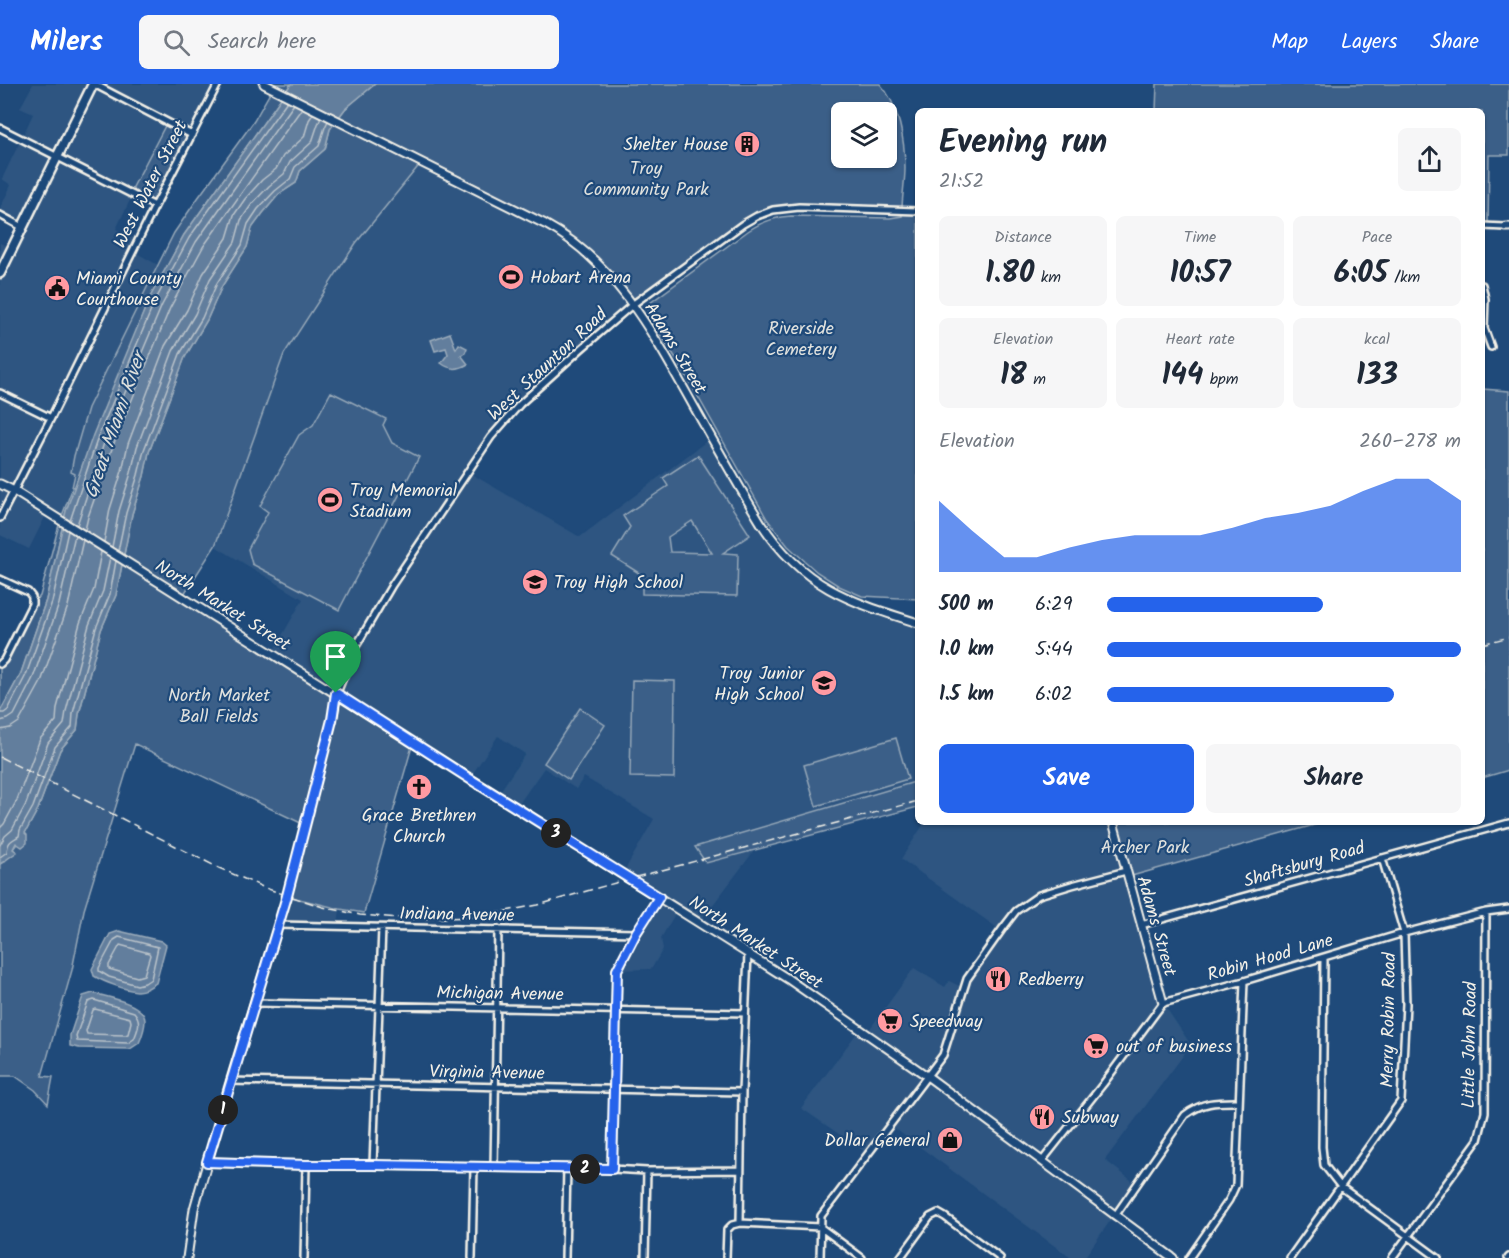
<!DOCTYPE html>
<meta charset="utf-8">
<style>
body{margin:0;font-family:Kalam,sans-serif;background:#f6f6f7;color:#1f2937;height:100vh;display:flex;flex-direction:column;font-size:22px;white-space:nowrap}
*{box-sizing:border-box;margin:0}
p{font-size:20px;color:#747a83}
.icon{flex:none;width:33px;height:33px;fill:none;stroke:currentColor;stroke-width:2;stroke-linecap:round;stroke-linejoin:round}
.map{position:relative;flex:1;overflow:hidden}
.sheet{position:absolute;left:915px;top:24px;width:570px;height:717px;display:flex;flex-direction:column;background:#fff;border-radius:9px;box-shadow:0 2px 4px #0004}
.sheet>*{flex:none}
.controls{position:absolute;left:831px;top:18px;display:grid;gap:12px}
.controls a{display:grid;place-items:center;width:66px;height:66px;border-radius:9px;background:#fff;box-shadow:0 2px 4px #0004;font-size:30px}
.pin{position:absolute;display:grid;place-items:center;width:51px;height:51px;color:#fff;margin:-62px -26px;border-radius:50% 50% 50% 0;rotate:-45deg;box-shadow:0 0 6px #0007}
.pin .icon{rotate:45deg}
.km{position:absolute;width:30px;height:30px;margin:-15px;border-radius:50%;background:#222;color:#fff;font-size:16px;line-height:30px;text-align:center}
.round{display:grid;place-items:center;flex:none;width:63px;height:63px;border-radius:9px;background:#f6f6f7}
.summary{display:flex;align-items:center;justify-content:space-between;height:102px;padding:0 24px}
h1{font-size:33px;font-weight:800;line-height:45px}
.metrics{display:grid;grid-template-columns:repeat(3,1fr);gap:9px;height:102px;padding:6px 24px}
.metrics div{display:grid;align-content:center;border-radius:9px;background:#f6f6f7;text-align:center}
.metrics b{font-size:30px;font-weight:800}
.metrics small{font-size:16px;font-weight:400}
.metrics p{font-size:16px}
.chart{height:168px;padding:12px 24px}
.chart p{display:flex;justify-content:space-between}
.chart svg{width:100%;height:108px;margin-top:6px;fill:#2563eb;opacity:.7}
.primary-button{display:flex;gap:12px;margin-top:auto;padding:12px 24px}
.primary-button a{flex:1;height:69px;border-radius:9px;background:#2563eb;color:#fff;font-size:24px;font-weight:800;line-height:69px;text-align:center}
.primary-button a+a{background:#f6f6f7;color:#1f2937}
ul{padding:0 24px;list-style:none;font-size:20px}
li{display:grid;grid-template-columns:96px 72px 1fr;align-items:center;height:45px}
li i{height:15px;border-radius:8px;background:#2563eb}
header{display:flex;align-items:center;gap:36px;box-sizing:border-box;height:84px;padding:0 30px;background:#2563eb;color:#fff}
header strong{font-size:28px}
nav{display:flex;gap:33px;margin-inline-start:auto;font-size:21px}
.search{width:420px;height:54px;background:#f6f6f7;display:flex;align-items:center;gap:15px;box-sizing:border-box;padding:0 21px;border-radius:9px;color:#747a83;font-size:22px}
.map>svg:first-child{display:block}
.built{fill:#2d5581}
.green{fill:#3a5f88;stroke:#97a8b8;stroke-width:1.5;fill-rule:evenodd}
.water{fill:#627e9d;stroke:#9cacbb;stroke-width:1.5}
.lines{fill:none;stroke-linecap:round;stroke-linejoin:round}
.shore{stroke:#bac3ca;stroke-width:1.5}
.street-casing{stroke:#f4f1e8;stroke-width:10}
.secondary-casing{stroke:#f4f1e8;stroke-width:11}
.primary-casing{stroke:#f4f1e8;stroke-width:13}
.street{stroke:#1f4a7a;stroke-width:5}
.secondary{stroke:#1f4a7a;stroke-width:7}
.primary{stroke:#1f4a7a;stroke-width:8}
.rail{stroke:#f4f1e8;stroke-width:1.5;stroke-dasharray:9 4.5;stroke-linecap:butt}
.route-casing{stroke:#fff;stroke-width:12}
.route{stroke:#2563eb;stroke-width:8}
.labels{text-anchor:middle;stroke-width:4.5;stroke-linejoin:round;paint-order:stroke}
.poi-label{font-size:18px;fill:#f4f1e8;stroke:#1f4a7a;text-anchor:start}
.park-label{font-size:18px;fill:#e1e2de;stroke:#1f4a7a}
.street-label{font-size:18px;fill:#f4f1e8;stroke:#1f4a7a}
.water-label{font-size:20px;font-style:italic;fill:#dee0dd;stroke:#1f4a7a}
</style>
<header>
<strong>Milers</strong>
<div class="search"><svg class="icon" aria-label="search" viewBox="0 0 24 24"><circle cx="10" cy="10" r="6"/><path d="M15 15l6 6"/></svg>Search here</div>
<nav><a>Map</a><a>Layers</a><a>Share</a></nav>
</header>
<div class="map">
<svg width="1509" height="1174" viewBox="0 0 1509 1174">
<rect width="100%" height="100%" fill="#1f4a7a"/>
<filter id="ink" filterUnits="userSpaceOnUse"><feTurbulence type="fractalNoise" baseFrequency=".0167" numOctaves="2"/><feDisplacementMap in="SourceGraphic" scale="12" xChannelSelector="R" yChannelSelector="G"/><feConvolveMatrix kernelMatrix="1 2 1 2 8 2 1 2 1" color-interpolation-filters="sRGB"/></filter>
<g filter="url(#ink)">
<!-- built -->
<path class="built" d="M 33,0 L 218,0 L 192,51 L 133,110 L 116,145 L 138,156 L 133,167 L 158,181 L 88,324 L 74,372 L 71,387 L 75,389 L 71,408 L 60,437 L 47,429 L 29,465 L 0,451 L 0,159 L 11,164 L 22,143 L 0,131 L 0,125 L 11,101 L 2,95 L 33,30 L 20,24 Z
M 421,79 L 545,140 L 581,163 L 632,221 L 504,338 L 468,388 L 580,453 L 712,353 L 772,456 L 823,502 L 918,539 L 918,697 L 696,763 L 706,779 L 754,767 L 699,839 L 678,825 L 661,854 L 663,865 L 652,884 L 650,885 L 617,886 L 659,813 L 622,791 L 654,735 L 584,693 L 576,705 L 544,684 L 516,724 L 497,712 L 525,670 L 498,652 L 469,695 L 272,569 L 303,515 L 215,462 L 284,270 L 356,159 Z
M 925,738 L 1112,738 L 1163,919 L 1191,961 L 1105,1076 L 1136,1100 L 1084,1174 L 1071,1174 L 890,1041 L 868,1070 L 801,1024 L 859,946 L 866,950 L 914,884 L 945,903 L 949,897 L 963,904 L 1000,846 L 901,775 Z
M 287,812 L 340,825 L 338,842 L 278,841 Z"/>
<!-- green -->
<path class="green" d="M 275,0 L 291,0 L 184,151 L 149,215 L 66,427 L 46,516 L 21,589 L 0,628 L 0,580 L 32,520 L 40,512 L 60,437 L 71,408 L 75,390 L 71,388 L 74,372 L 88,324 L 158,181 L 174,149 L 198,114 L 254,37 Z
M 375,0 L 880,0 C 899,20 905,58 905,84 C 905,98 902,112 902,126 L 918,127 L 918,515 L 862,512 L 839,502 L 817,488 L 788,462 L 767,435 L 679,279 L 648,231 L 650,219 L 748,147 C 761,138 775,133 791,132 L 890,134 L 902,132 L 902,127 L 799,123 L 757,132 L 632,221 L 625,211 L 563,150 L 421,79 L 356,159 L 284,270 L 215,462 L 182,513 L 413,659 L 364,829 L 340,825 L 287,812 L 305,741 L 135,660 L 84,826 L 72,886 L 42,992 L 53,993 L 48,1020 L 35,1006 L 15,992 L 0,992 L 0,780 L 5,777 L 14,766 L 13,765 L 25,749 L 38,725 L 60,666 L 77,646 L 79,630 L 101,546 L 116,511 L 132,430 L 144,392 L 149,368 L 185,273 L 207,236 L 222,202 L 247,163 L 252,144 L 263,129 L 279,110 L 296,99 L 300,87 L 325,65 L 330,45 L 345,25 ZM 842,28 L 886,28 L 886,74 L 842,74 Z
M 1157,0 L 1509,0 L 1509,71 L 1489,71 L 1488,143 L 1482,142 L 1482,27 L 1156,27 Z
M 167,38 L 192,51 L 155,122 L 130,109 Z
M 1482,305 L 1509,307 L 1509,686 L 1482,694 Z
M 331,308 L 386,335 L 383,341 L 392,359 L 419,373 L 339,526 L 252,480 L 248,465 L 268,428 L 260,422 L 299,351 L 313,341 Z
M 698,371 L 750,451 L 723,469 L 738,470 L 737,512 L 642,510 L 642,491 L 612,472 L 630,443 L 623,432 L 668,402 L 663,394 ZM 692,437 L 712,469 L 670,468 L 668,453 Z
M 632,596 L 675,597 L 674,694 L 630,693 Z
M 580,624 L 605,641 L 569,696 L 544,679 Z
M 896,654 L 908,695 L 816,722 L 804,681 Z
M 918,697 L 918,723 L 706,779 L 695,763 Z
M 1113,738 L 1325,738 L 1128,793 Z"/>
<!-- water -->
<path class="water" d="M 291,0 L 375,0 L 345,25 L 330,45 L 325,65 L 300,87 L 296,99 L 279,110 L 263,129 L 252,144 L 247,163 L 222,202 L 207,236 L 185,273 L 149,368 L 144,392 L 132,430 L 116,511 L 101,546 L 79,630 L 77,646 L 60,666 L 38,725 L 25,749 L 27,751 L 27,759 L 22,763 L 16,759 L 13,765 L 17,768 L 0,780 L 0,628 L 21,589 L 46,516 L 66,427 L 93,351 L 149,215 L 184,151 Z
M 450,249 L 456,265 L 459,260 L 467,264 L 465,269 L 461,271 L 468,280 C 458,286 450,286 441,279 L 448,270 L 446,264 L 435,267 L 431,256 Z
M 119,847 L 161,857 L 166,861 L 156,899 C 150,903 145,907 137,907 C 125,906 104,898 94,892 L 92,885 L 110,850 Z
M 93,909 C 106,913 144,919 145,936 C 145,943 142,952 139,959 L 130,965 L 79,964 L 70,962 L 70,951 L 83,912 Z"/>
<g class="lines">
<!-- shore -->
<path class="shore" d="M 70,437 L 98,353 L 155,217 L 189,154 L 287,17
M 77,441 L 105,356 L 162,221 L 196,158 L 294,20
M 85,446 L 88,433 L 114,359 L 170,224 L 203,163 L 302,24
M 104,458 L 110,425 L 122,387 L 128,360 L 165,262 L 187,226 L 203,190 L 227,154 L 234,131 L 245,115 L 262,96 L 276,85 L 283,72 L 304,53 L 309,36 L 313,30
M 112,463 L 119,427 L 131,389 L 137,363 L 173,267 L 195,230 L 210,195 L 235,158 L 241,136 L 252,120 L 269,102 L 284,90 L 290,78 L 312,58 L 318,40 L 321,34
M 118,467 L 126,429 L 138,391 L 144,366 L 180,270 L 202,234 L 217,199 L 242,161 L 248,140 L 258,125 L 275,107 L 290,95 L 295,83 L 319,62 L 325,43 L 328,37
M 0,629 L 4,629 L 8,626 L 26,591 L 52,518 L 68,447
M 0,637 L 8,635 L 14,631 L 33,594 L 59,520 L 75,451
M 0,646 L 10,644 L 19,638 L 41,598 L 68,522 L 83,456
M 0,744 L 4,740 L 17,716 L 40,655 L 56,637 L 57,624 L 80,539 L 94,505 L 101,468
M 0,761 L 5,752 L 12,746 L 26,720 L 48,659 L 64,640 L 66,627 L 89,541 L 103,507 L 110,473
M 0,773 L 7,768 C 8,757 11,757 19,752 L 20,746 L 33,723 L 55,663 L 72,643 L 73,629 L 96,544 L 110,510 L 116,477
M 119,853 L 158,863 L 151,895 L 145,899 L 137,901 L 109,893 L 99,887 L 99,884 L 114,856 Z
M 120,861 L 149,869 L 150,871 L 144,891 L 137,893 L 109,885 L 109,881 Z
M 94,916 L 134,928 C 142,937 138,945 134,955 L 128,959 L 77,957 L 76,952 L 88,918 Z
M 95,925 L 130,934 L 131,938 L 128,950 L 125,951 L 87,950 L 86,947 L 93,926 Z"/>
<!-- street casing -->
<g class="street-casing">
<path id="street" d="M 94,0 L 192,51
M 0,44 L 155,122
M 0,131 L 22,143
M 1482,142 L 1506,143
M 1482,201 L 1485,215 L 1484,244 L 1491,263
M 0,309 L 51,334
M 0,434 L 51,334 L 155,122 L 218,0
M 0,495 L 28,508 L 32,513 L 32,520 L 4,576 L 0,580
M 337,609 L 355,564 L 392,501 L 491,353 L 520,320 L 581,265 L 632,221 L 743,140 L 757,132 L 773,126 L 799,123 L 918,127
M 278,841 L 636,849
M 1141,841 L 1509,739
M 1324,874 L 1322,1063 L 1324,1081 L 1341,1103 L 1438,1174
M 255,919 L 745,929
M 230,997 L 742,1008
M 1042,1077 L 1103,1000 L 1163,919 L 1244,897 L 1404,849 L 1486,828 L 1509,825
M 207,1078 L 306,1081 L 373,1081 L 612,1085 L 647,1087 L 740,1086
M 373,1081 L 382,844
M 494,1083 L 498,845
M 612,1085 L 617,886 L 636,849 L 659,813
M 1115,1132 L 1185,1031 C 1204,1017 1217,1018 1239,1018
M 740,1139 L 742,1008 L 748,870
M 304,1174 L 306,1081
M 472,1174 L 474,1083
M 565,1174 L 567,1084
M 645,1174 L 647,1087
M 726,1174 L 727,1146 L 732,1141 L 740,1139 L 820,1143 L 862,1174
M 820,1174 L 821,1132 L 943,971 L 967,895 L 1003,844 L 1016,827 L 1039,811 L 1072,801 L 1126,787
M 900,1174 L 930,1133 L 938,1129 L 945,1133 L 1000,1174
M 1189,1174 L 1229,1116 L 1236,1101 L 1244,897
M 1290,1174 L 1401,1017 L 1406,920 L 1404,849 L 1382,774
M 1392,1174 L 1478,1056 L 1485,1028 L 1486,828
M 1508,1174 L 1509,1173"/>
</g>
<!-- secondary casing -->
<g class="secondary-casing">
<path id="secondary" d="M 264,0 L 545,140 C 616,178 655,253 693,321 C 715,360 737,400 761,439 C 803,503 848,517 918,539
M 1506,143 L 1509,143
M 0,400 L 14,407 L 788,895 L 927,992 L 1173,1174
M 1113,738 L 1163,919
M 187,1174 L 194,1125 L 229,1002 L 287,812 L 332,636 L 337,609"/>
</g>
<!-- primary casing -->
<g class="primary-casing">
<path id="primary" d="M 0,189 L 93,0"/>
</g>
<!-- street -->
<use href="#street" class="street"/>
<!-- secondary -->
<use href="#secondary" class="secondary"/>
<!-- primary -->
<use href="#primary" class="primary"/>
<!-- rail -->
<path class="rail" d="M 1482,560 L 1509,553
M 0,673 L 219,784 L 265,804 L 323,823 L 360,831 L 414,835 L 474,833 L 538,821 L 629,795 L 918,717"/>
</g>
</g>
<g class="lines" filter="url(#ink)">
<!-- route casing -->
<g class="route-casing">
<path id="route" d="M 336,609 L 470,695 L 659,813 L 636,849 L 617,886 L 612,1085 L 373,1081 L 306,1081 L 207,1078 L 287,812 L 332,636 Z"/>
</g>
<!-- route -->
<use href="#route" class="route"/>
</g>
<!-- icons -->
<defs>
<g id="building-disc" transform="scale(1.35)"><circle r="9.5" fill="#ff9aa2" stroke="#1f4a7a"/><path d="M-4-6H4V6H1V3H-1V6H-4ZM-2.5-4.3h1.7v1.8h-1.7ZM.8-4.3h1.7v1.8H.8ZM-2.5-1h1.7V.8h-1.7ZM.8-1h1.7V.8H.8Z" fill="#111"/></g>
<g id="stadium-disc" transform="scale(1.35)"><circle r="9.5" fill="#ff9aa2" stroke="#1f4a7a"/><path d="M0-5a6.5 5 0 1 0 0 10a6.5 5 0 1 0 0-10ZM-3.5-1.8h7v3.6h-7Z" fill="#111"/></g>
<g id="civic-disc" transform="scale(1.35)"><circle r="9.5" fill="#ff9aa2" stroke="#1f4a7a"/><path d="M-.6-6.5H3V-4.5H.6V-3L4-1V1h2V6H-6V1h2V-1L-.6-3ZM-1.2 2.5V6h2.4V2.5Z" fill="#111"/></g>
<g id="school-disc" transform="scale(1.35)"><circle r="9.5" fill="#ff9aa2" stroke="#1f4a7a"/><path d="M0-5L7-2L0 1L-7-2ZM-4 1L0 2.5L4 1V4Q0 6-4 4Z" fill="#111"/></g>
<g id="church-disc" transform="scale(1.35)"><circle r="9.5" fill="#ff9aa2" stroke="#1f4a7a"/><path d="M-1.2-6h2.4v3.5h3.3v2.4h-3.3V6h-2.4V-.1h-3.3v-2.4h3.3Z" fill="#111"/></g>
<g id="restaurant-disc" transform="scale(1.35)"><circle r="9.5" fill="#ff9aa2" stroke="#1f4a7a"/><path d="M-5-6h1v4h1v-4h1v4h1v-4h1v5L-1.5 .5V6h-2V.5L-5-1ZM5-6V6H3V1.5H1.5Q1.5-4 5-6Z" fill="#111"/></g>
<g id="supermarket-disc" transform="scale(1.35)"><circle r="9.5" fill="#ff9aa2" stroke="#1f4a7a"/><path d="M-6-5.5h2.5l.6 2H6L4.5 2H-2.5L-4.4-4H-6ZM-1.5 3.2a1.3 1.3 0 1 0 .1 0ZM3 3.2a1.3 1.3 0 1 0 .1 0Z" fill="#111"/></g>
<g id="shop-disc" transform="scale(1.35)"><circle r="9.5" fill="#ff9aa2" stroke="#1f4a7a"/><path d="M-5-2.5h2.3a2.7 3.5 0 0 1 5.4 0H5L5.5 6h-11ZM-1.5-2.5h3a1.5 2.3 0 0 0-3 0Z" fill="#111"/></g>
</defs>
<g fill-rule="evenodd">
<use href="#building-disc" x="747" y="60"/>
<use href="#stadium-disc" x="511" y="193"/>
<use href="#civic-disc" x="57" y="204"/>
<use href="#stadium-disc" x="330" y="416"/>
<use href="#school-disc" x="535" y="498"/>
<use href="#school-disc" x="824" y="599"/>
<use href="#church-disc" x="419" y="703"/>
<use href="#restaurant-disc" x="998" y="895"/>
<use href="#supermarket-disc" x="890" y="937"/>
<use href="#supermarket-disc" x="1096" y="962"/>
<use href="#restaurant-disc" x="1042" y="1033"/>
<use href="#shop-disc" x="950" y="1056"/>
</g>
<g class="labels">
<!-- poi labels -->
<g class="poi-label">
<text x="728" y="66" text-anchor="end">Shelter House</text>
<text x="530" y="199">Hobart Arena</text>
<text x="76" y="200">Miami County<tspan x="76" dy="21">Courthouse</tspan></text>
<text x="350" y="412">Troy Memorial<tspan x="350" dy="21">Stadium</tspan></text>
<text x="554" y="504">Troy High School</text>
<text x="804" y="595" text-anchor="end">Troy Junior<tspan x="804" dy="21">High School</tspan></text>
<text x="419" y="737" text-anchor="middle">Grace Brethren<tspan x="419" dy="21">Church</tspan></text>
<text x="1018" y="901">Redberry</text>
<text x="910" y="943">Speedway</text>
<text x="1116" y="968">out of business</text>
<text x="1062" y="1039">Subway</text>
<text x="930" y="1062" text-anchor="end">Dollar General</text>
</g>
<!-- park labels -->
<g class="park-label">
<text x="646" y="90">Troy<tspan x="646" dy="21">Community Park</tspan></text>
<text x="801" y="250">Riverside<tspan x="801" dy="21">Cemetery</tspan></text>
<text x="219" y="617">North Market<tspan x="219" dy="21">Ball Fields</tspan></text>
<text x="1145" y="769">Archer Park</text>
</g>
<!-- street labels -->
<g class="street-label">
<text transform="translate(150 100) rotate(-63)" y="6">West Water Street</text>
<text transform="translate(676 264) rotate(59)" y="6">Adams Street</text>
<text transform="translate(547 280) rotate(-43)" y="6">West Staunton Road</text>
<text transform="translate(223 521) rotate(32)" y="6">North Market Street</text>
<text transform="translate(1304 780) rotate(-16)" y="6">Shaftsbury Road</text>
<text transform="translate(457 830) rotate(1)" y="6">Indiana Avenue</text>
<text transform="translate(1157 842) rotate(74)" y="6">Adams Street</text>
<text transform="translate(756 858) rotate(33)" y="6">North Market Street</text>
<text transform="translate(1270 873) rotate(-16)" y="6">Robin Hood Lane</text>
<text transform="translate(500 909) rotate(1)" y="6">Michigan Avenue</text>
<text transform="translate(1388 936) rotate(-89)" y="6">Merry Robin Road</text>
<text transform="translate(1469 961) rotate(-89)" y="6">Little John Road</text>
<text transform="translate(487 988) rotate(1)" y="6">Virginia Avenue</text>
</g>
<!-- water labels -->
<g class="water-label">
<text transform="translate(114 341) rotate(-71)" y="7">Great Miami River</text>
</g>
</g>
</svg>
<div class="controls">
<a><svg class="icon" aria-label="layers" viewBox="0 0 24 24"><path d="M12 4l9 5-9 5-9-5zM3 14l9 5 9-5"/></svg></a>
</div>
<div class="pin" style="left:336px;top:609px;background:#1e9e55"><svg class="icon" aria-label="arrive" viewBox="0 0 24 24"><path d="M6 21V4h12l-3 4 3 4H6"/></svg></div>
<b class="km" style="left:223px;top:1026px">1</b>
<b class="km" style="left:585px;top:1085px">2</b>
<b class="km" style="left:556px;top:749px">3</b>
<section class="sheet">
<div class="summary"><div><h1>Evening run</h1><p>21:52</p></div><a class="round"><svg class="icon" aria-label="share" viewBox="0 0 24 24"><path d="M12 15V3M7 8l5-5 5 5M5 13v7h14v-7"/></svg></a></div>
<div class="metrics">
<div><p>Distance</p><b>1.80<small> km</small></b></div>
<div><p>Time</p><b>10:57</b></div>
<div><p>Pace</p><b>6:05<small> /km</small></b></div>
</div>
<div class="metrics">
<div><p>Elevation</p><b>18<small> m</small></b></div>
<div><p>Heart rate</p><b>144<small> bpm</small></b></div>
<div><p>kcal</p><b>133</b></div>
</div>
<div class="chart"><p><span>Elevation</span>260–278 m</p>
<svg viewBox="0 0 160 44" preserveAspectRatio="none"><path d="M0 44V15L10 27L20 38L30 38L40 34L50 31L60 29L70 29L80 29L90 26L100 22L110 20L120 17L130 11L140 6L150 6L160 15V44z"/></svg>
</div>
<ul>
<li><b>500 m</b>6:29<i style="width:61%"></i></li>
<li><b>1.0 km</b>5:44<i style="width:100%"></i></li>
<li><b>1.5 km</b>6:02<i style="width:81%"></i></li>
</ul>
<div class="primary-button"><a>Save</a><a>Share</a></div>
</section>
</div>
